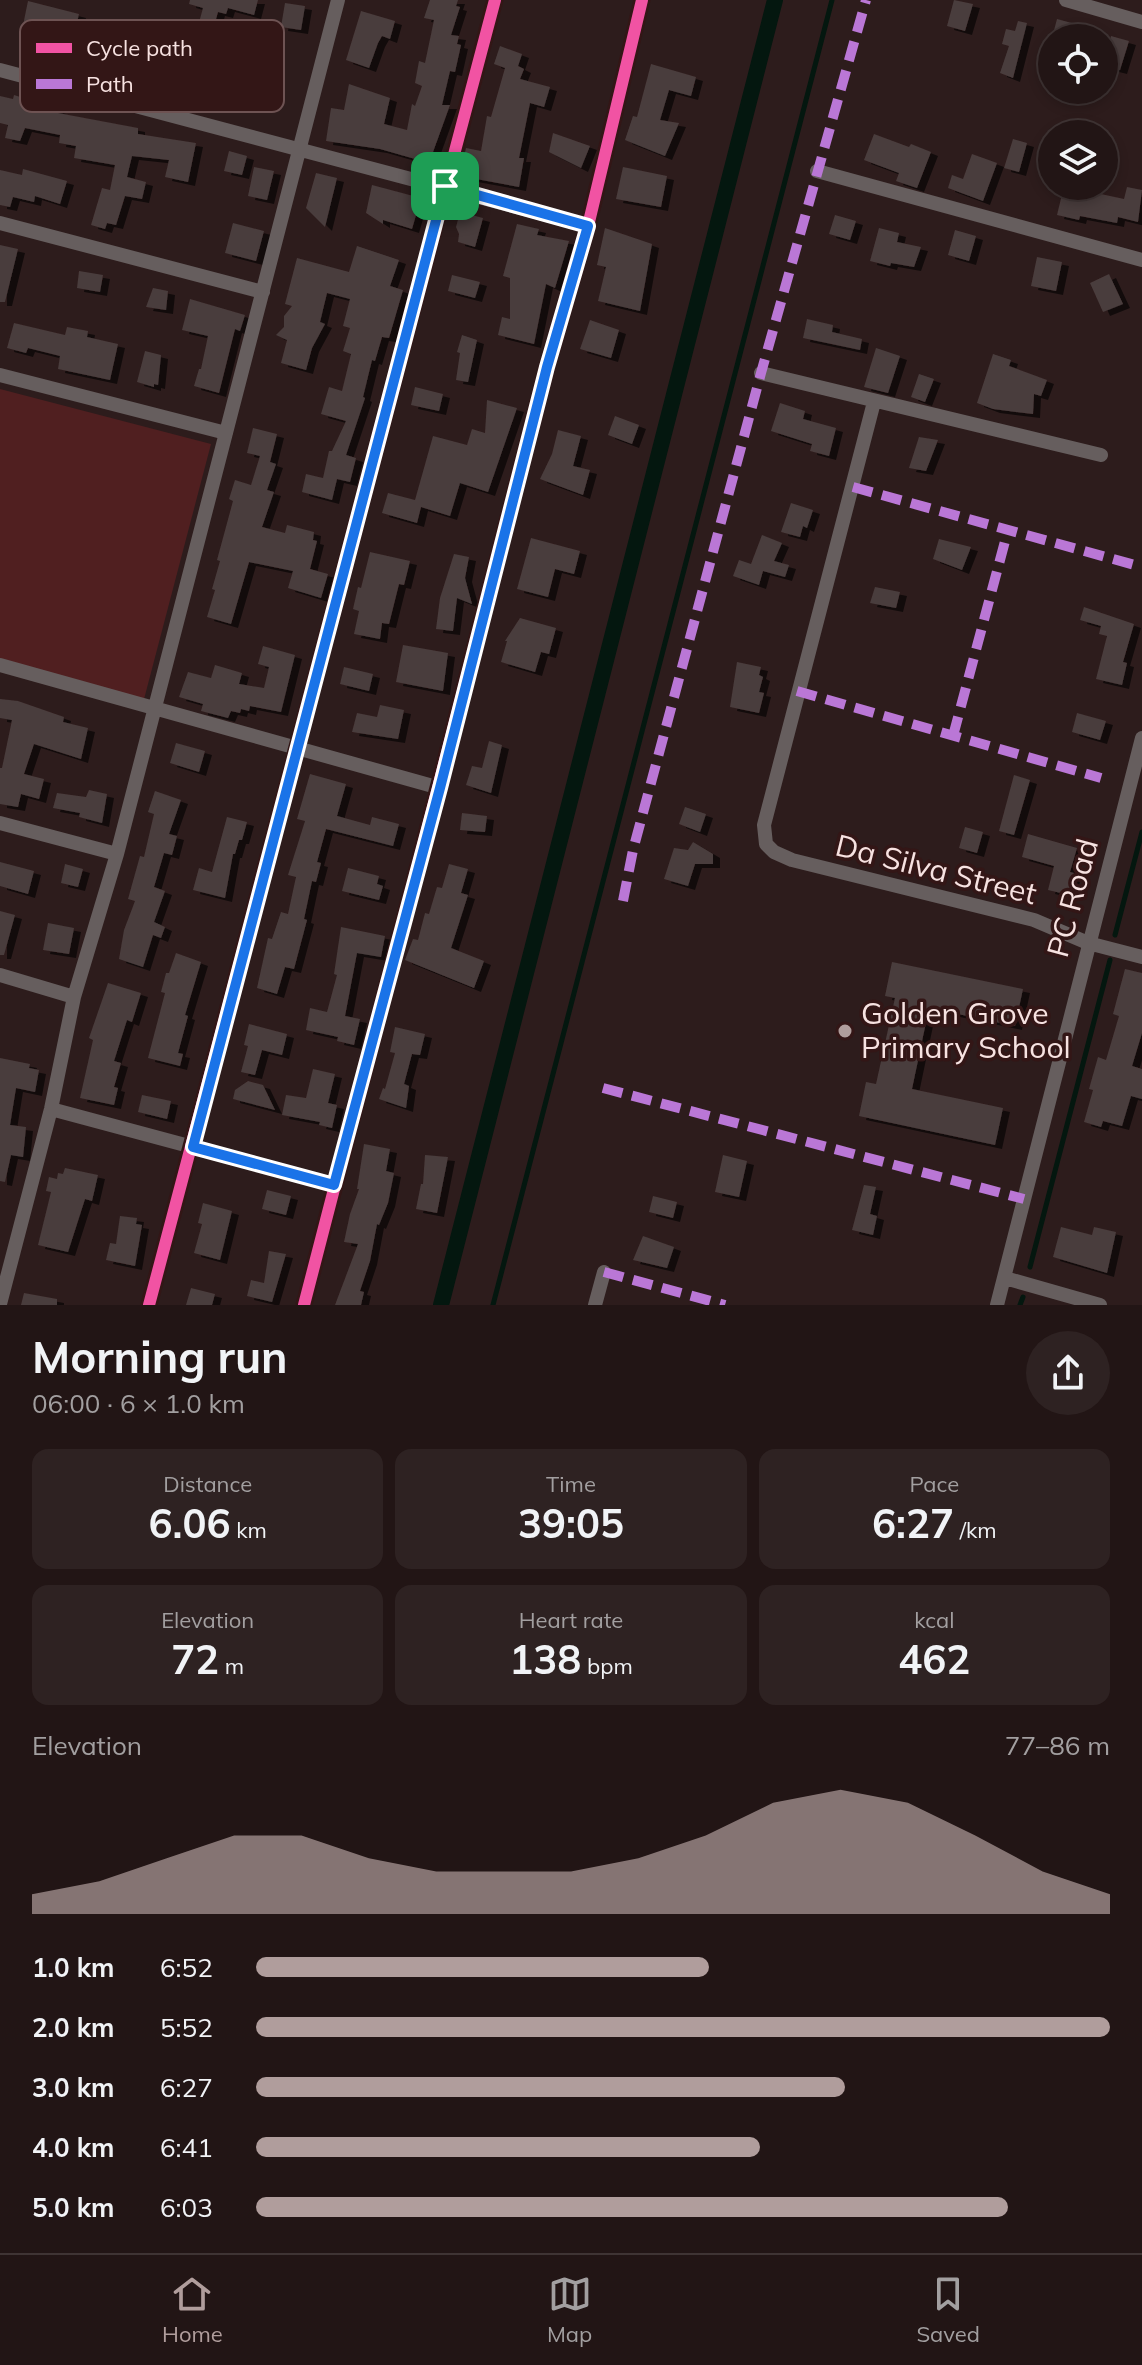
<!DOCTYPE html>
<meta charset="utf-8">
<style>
body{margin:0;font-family:Mulish,sans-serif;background:#2e2222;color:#f1f3f6;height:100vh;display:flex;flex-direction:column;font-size:30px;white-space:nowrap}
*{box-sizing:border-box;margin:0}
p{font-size:26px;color:#a29fa0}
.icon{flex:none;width:44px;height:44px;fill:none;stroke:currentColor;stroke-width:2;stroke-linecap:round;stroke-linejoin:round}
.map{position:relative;height:1305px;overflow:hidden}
.sheet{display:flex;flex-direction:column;background:#221515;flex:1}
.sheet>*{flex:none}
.fabs{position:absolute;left:1038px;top:24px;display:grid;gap:16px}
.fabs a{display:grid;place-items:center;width:80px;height:80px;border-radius:50%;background:#221515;box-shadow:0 4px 12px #0003,0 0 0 2px #3f3434;font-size:40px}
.pin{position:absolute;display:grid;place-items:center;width:68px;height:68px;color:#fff;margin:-34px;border-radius:16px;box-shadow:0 4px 12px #0006}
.round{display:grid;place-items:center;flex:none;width:84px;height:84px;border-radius:42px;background:#2e2222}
.overview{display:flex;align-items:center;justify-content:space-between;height:136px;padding:0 32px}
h1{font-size:44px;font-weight:700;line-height:60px}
.stats{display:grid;grid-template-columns:repeat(3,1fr);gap:12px;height:136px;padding:8px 32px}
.stats div{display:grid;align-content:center;border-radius:16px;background:#2e2222;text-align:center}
.stats b{font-size:40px;font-weight:700}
.stats small{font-size:22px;font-weight:400}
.stats p{font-size:22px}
.chart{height:224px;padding:16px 32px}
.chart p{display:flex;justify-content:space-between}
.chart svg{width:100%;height:144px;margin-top:8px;fill:#b09d9c;opacity:.7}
ul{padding:0 32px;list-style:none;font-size:26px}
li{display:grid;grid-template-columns:128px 96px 1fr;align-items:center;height:60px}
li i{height:20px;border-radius:10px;background:#b09d9c}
.tabs{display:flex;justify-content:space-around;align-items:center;height:112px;border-top:2px solid #3f3434;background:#221515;font-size:22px;color:#a29fa0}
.tabs a{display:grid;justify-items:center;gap:4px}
.tabs .active{color:#b09d9c}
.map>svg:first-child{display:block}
.green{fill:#501f20}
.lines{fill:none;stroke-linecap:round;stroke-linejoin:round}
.stream{stroke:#04170f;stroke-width:5}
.canal{stroke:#04170f;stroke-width:16}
.building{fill:#4a3c3c;filter:url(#shadow)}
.street{stroke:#665e5e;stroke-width:14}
.quiet{stroke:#ba77d6;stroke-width:10;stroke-dasharray:20 10;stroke-linecap:butt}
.cycleway-casing{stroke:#331616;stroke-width:17}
.cycleway{stroke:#f153a3;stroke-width:12}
.route-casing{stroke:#fff;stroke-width:16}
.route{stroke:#1a73e8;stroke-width:10}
.poi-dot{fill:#b09d9c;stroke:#331616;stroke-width:3}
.labels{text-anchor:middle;stroke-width:7;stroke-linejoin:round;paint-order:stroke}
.street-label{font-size:30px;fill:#f7e2e1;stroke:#331616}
.poi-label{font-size:30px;fill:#f7e2e1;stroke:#331616;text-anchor:start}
.key{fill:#331616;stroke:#6e5353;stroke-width:2}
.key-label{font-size:22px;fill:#f7e2e1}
</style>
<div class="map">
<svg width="1142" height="1305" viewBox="0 0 1142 1305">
<defs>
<filter id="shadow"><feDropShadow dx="7" dy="4" stdDeviation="0" flood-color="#0009"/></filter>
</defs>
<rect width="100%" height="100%" fill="#2d1c1c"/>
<!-- green -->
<path class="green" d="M 0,389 L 211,444 L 143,703 L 0,666 Z"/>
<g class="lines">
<!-- stream -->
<path class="stream" d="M 1115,935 L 1142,832
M 1030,1267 L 1110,960
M 493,1305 L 832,0
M 1020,1305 L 1023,1297"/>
<!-- canal -->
<path class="canal" d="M 441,1305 L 775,0"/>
</g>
<!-- building -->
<path class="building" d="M 190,0 L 258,0 L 254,15 L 228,8 L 226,14 L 218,12 L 213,30 L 198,26 L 203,8 L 189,4 Z
M 430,0 L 458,0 L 456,6 L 460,7 L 451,35 L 459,36 L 457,44 L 461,45 L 455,72 L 450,71 L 442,105 L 450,105 L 429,163 L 380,149 L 326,141 L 331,108 L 344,110 L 349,84 L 390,98 L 384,124 L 407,130 L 412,104 L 415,106 L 422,86 L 415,83 L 419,61 L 425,63 L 434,20 L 424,18 Z
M 954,0 L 973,4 L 965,31 L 947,26 Z
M 28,1 L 79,14 L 72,43 L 37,35 L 36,38 L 21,35 Z
M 285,3 L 305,6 L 301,30 L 281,27 Z
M 361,11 L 395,21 L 390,39 L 382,36 L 378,43 L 369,68 L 346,60 Z
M 1057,19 L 1079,25 L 1075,38 L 1052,38 Z
M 1018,21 L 1027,23 L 1013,78 L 1000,73 L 1009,46 L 1002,44 L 1006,29 L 1015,31 Z
M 1111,36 L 1129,41 L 1120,70 L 1104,66 Z
M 500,46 L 522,54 L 518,66 L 524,69 L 520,79 L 550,87 L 544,107 L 530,103 L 519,158 L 524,158 L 519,187 L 460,176 L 466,148 L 481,151 L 487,116 L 491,117 L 505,68 L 494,64 Z
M 651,64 L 696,77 L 691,96 L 669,90 L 660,120 L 679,123 L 665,156 L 625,140 L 633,116 L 637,117 Z
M 14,95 L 33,101 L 32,104 L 59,110 L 58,113 L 138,128 L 138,134 L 196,143 L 188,182 L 165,177 L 169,160 L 132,156 L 127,177 L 146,182 L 142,199 L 125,196 L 116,225 L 107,223 L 105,229 L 91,225 L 102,188 L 110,190 L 115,165 L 74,158 L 76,146 L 59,143 L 60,135 L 25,128 L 20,141 L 5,138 L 8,125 L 0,123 L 0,96 L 13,99 Z
M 553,133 L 590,146 L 581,168 L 549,152 Z
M 874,134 L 909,147 L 911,144 L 931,152 L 917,188 L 896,181 L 899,173 L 864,160 Z
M 1013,139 L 1027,143 L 1019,172 L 1004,168 Z
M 229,151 L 247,156 L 242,175 L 224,171 Z
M 972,154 L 997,163 L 983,201 L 948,188 L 952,175 L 963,179 Z
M 254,167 L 274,171 L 267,200 L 248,196 Z
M 623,167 L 667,176 L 661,207 L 616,199 Z
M 23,169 L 67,181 L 60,204 L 35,196 L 34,202 L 13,197 L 10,207 L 0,205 L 0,170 L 22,175 Z
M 316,173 L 337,178 L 325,227 L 306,208 Z
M 372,185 L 421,198 L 412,229 L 383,220 L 383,224 L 366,213 Z
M 1064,186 L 1124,199 L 1127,187 L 1142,190 L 1138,222 L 1118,217 L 1117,223 L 1080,216 L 1079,220 L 1057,215 Z
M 460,212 L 483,218 L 475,247 L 458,242 L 459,234 L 456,227 Z
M 835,215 L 856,221 L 850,240 L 829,234 Z
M 233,223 L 264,231 L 256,261 L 225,253 Z
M 517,224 L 539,229 L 537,235 L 569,241 L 555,288 L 546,284 L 534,344 L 498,335 L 502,317 L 510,319 L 510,278 L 503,276 Z
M 605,228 L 652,244 L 640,311 L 598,301 L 606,267 L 597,265 Z
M 879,228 L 899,233 L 897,242 L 921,247 L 914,267 L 891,263 L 890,266 L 870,261 Z
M 955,230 L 976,236 L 969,261 L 948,255 Z
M 0,245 L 18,249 L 5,302 L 0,302 Z
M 357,246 L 399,260 L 390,286 L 403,290 L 389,338 L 382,337 L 375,361 L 372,360 L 363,397 L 365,398 L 346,455 L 356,458 L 350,482 L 337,479 L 332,500 L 302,492 L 306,474 L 323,478 L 329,451 L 332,451 L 346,421 L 321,414 L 329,387 L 342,391 L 351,354 L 343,351 L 350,328 L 343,326 L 350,299 L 327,293 L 320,322 L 325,324 L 312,348 L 306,370 L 281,363 L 287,340 L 276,335 L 284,327 L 284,316 L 292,306 L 285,304 L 297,258 L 349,272 Z
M 1037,257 L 1062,262 L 1056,291 L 1031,286 Z
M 79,271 L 103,275 L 100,292 L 77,288 Z
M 1109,274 L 1123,304 L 1103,312 L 1090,283 Z
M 452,275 L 480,282 L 475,298 L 448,291 Z
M 153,288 L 168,291 L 166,310 L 146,307 Z
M 190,299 L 245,315 L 240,331 L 235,329 L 219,393 L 194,386 L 199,369 L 201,369 L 208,336 L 182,330 Z
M 807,319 L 833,325 L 832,332 L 862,339 L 860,350 L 803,338 Z
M 590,320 L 619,330 L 611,358 L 580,349 Z
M 14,323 L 65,335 L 67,327 L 88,331 L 87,337 L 118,344 L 110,380 L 58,369 L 60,356 L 28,348 L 26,353 L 7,348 Z
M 462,335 L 477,340 L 468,382 L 456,380 L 460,353 L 457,352 Z
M 876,348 L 900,356 L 888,393 L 864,387 Z
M 145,351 L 161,355 L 158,385 L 154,384 L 154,387 L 137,382 Z
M 993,354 L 1011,360 L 1009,366 L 1047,380 L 1041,396 L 1034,394 L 1033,414 L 993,409 L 977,403 Z
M 919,374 L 934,379 L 925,402 L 911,397 Z
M 415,387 L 443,394 L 439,411 L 411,405 Z
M 487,400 L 517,408 L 488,492 L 460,483 L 450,516 L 421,507 L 417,523 L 382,513 L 388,493 L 415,500 L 433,436 L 467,445 L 472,429 L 485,433 Z
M 780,403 L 805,411 L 803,419 L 836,428 L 829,456 L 810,451 L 812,444 L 771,431 Z
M 615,416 L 639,425 L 632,444 L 608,435 Z
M 253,428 L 277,434 L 270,462 L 276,464 L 267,490 L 274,492 L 262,527 L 285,533 L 287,525 L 314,532 L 313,540 L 317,541 L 310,569 L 328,574 L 321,598 L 288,588 L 293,571 L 249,562 L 231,624 L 207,617 L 215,590 L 212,589 L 220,561 L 217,560 L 233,501 L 229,499 L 235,480 L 251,485 L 260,456 L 247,453 Z
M 558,430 L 581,436 L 573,466 L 590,470 L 583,495 L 540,479 L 552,454 Z
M 919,437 L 938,440 L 926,471 L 909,468 Z
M 791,503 L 813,510 L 807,528 L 803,526 L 800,537 L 781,532 Z
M 762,535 L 782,543 L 774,561 L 789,565 L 785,577 L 763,571 L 759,585 L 733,576 L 739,560 L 751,564 Z
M 531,538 L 580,551 L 574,574 L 555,569 L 548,597 L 517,589 Z
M 939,539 L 971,547 L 962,570 L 933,559 Z
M 370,552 L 410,561 L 404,585 L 399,584 L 389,624 L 382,623 L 380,639 L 354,634 L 359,611 L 353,609 L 358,587 L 361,588 Z
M 454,554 L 469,557 L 465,578 L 472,604 L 457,598 L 453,631 L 436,629 L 440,598 Z
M 875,587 L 900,592 L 896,608 L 870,603 Z
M 1084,607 L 1134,624 L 1123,662 L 1127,663 L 1122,685 L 1096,679 L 1107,636 L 1099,634 L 1101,626 L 1080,620 Z
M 520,618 L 556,628 L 549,654 L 541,652 L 535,672 L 501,662 L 507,641 L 505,641 Z
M 403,645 L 448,653 L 443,691 L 396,682 Z
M 263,646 L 295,655 L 281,712 L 250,706 L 249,711 L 241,709 L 240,713 L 231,711 L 228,718 L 201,711 L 203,704 L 179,697 L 188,672 L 211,678 L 215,665 L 242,673 L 239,684 L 264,688 L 269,667 L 258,664 Z
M 737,662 L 761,667 L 759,675 L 763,677 L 759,692 L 764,693 L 759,713 L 730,707 Z
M 344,667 L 373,674 L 369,691 L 340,684 Z
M 0,699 L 18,701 L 64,717 L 63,722 L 88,728 L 81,759 L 34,744 L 24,774 L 44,779 L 39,799 L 21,794 L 18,807 L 0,804 L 0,768 L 2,768 L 12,720 L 0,718 Z
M 380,705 L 404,710 L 398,739 L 352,732 L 357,713 L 377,717 Z
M 1077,713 L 1106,721 L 1100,740 L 1072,732 Z
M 489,741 L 502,745 L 491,793 L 466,785 L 472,766 L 482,768 Z
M 176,743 L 205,751 L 199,772 L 170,763 Z
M 310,774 L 346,784 L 337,816 L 370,825 L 372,817 L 399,824 L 393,846 L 326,829 L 317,862 L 321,863 L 316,882 L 312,881 L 304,919 L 307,920 L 294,969 L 285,967 L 277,994 L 257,988 L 268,938 L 272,939 L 281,912 L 288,914 L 296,877 L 288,875 L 305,821 L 297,819 Z
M 1014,775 L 1030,780 L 1014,835 L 999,831 Z
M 89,790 L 107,794 L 102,823 L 79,817 L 80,813 L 53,808 L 57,793 L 86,797 Z
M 155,791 L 181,800 L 169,834 L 177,836 L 172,855 L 164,853 L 154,887 L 165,891 L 154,922 L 165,927 L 161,938 L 153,935 L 143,967 L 119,959 L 124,930 L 135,901 L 128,899 L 140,856 L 144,857 L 154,814 L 148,812 Z
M 685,807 L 706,814 L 700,832 L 679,824 Z
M 462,813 L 487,816 L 485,832 L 460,830 Z
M 227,817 L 247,822 L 242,840 L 239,840 L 235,854 L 233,854 L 225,898 L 193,890 L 199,868 L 212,872 Z
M 965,827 L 983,832 L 977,853 L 959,848 Z
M 1028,834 L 1077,848 L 1070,872 L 1074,873 L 1069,895 L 1048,890 L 1054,866 L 1022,857 Z
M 693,842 L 713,854 L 713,864 L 695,864 L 688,886 L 664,879 L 674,848 L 688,850 Z
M 0,862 L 34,871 L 28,894 L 0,886 Z
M 65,864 L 83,869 L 78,887 L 61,883 Z
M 449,864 L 468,869 L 461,893 L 468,895 L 451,948 L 484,961 L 474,988 L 405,960 L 413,939 L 418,940 L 425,913 L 429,914 L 437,887 L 442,888 Z
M 348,868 L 379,876 L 377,884 L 383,886 L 379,900 L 342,891 Z
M 0,911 L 15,915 L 4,955 L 0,955 Z
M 48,923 L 74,928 L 69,954 L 43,950 Z
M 341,927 L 385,936 L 381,957 L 357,953 L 345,1016 L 360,1019 L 354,1045 L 337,1041 L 338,1037 L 306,1030 L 310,1008 L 327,1012 L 337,975 L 334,974 Z
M 176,953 L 201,962 L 185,1015 L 188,1016 L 178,1053 L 183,1054 L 180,1066 L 148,1058 L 165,993 L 161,992 L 166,973 L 169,973 Z
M 892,962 L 1023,989 L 1015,1026 L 929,1008 L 912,1089 L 1003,1108 L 995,1145 L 859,1116 L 866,1082 L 876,1084 L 895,998 L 885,996 Z
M 1125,969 L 1142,973 L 1142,1033 L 1132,1066 L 1142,1069 L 1142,1099 L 1131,1096 L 1122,1126 L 1103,1121 L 1101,1127 L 1084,1122 L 1093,1090 L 1089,1089 L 1098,1057 L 1106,1060 L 1119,1016 L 1113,1014 Z
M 108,983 L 141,993 L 132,1022 L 127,1020 L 114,1061 L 121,1063 L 114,1087 L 118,1088 L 114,1105 L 80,1098 L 93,1040 L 89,1038 Z
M 249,1024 L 287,1034 L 282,1055 L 262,1050 L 255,1075 L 241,1072 L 248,1046 L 244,1045 Z
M 395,1027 L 425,1034 L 420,1055 L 412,1054 L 404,1084 L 409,1086 L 406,1108 L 379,1099 L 383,1088 L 385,1089 L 395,1053 L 390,1052 Z
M 0,1058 L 30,1064 L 29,1068 L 39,1070 L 35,1092 L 16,1088 L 10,1125 L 26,1127 L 23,1157 L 11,1155 L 5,1182 L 0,1181 Z
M 313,1069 L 335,1074 L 328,1103 L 337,1105 L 332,1128 L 319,1125 L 320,1122 L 282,1115 L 286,1095 L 306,1098 Z
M 248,1081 L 263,1085 L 275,1110 L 233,1099 L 235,1090 Z
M 142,1095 L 171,1101 L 167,1119 L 138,1112 Z
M 364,1144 L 390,1149 L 386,1171 L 394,1173 L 388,1203 L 379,1225 L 377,1224 L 370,1261 L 360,1291 L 364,1292 L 361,1305 L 335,1305 L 358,1244 L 344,1242 L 350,1214 L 359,1189 L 357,1189 Z
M 425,1155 L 448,1157 L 437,1213 L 416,1209 L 421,1184 L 423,1184 Z
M 723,1155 L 747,1161 L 739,1197 L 715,1192 Z
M 65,1168 L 98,1175 L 92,1201 L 85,1199 L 68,1252 L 38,1245 L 51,1192 L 46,1191 L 49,1177 L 57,1179 L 58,1173 L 63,1174 Z
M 864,1185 L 876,1187 L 870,1214 L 877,1216 L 873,1235 L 852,1230 Z
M 267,1190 L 291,1196 L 286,1215 L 262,1209 Z
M 653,1196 L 677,1202 L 673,1218 L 649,1212 Z
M 203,1203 L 232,1211 L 220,1260 L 194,1253 L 202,1224 L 198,1223 Z
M 120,1216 L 137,1218 L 136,1224 L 142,1225 L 135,1266 L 106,1260 L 110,1243 L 116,1244 Z
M 1061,1227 L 1092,1235 L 1094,1227 L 1116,1232 L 1107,1273 L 1053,1257 Z
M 643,1236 L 674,1247 L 667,1268 L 633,1260 Z
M 269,1251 L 286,1254 L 272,1302 L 247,1296 L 251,1280 L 264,1283 Z
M 191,1288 L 215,1294 L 212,1305 L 186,1305 Z
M 24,1293 L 57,1299 L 57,1305 L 21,1305 Z"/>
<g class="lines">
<!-- street -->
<path class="street" d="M 1066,0 L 1142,22
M 0,70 L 588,226
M 817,171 L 1142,260
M 0,223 L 263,292
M 761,373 L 1101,455
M 0,375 L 226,433
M 874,402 L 764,825 L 766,844 L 774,852 L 792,860 L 1034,920 L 1088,943 L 1142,957
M 0,665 L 440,788
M 0,823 L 117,854
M 0,975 L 74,997
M 51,1109 L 334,1185
M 1005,1278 L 1100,1305
M 0,1304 L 51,1109 L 74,997 L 117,854 L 338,0
M 149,1305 L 495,0
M 304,1305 L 547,367 L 588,226 L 642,0
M 595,1305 L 604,1272
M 997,1305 L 1142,738"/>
<!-- quiet -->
<path class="quiet" d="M 853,487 L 1142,567
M 797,691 L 1101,778
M 953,736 L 1008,530
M 623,901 L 633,850 L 761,373 L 866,0
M 603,1088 L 1024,1199
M 604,1272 L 725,1305"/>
<!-- cycleway casing -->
<g class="cycleway-casing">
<path id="cycleway" d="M 149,1305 L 495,0
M 304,1305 L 547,367 L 588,226 L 642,0"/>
</g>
<!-- cycleway -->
<use href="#cycleway" class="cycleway"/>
</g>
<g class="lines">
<!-- route casing -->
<g class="route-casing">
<path id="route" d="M 445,186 L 588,226 L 547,367 L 440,788 L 334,1185 L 193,1147 Z"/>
</g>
<!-- route -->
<use href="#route" class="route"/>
</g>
<!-- markers -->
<circle class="poi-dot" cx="845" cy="1031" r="8"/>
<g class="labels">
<!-- street labels -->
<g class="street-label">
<text transform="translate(936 870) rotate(14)" y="10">Da Silva Street</text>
<text transform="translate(1073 898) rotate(-75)" y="10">PC Road</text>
</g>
<!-- poi labels -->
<g class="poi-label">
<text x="861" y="1024">Golden Grove<tspan x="861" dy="34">Primary School</tspan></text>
</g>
</g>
<!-- legend -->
<rect x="20" y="20" width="264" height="92" rx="12" class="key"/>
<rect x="36" y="43" width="36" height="10" fill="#f153a3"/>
<rect x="36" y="79" width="36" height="10" fill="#ba77d6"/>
<g class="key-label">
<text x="86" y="56">Cycle path</text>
<text x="86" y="92">Path</text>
</g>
</svg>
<div class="fabs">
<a><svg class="icon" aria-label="locate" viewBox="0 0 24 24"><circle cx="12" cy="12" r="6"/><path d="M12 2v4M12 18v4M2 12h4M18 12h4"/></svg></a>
<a><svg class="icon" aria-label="layers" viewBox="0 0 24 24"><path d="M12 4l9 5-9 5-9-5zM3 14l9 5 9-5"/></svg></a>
</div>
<div class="pin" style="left:445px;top:186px;background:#1e9e55"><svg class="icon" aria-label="arrive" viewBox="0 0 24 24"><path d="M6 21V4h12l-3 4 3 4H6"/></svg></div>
</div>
<section class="sheet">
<div class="overview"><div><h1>Morning run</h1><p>06:00 · 6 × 1.0 km</p></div><a class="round"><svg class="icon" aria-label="share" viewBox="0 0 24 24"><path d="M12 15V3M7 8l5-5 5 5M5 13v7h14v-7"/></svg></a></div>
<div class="stats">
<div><p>Distance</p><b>6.06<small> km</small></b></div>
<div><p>Time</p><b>39:05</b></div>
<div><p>Pace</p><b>6:27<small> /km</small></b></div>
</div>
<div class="stats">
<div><p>Elevation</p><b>72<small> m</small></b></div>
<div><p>Heart rate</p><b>138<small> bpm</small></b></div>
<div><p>kcal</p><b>462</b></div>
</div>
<div class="chart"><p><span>Elevation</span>77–86 m</p>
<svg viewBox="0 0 160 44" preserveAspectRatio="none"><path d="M0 44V38L10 34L20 27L30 20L40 20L50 27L60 31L70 31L80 31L90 27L100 20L110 10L120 6L130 10L140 20L150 31L160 38V44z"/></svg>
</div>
<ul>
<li><b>1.0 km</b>6:52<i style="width:53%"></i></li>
<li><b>2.0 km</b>5:52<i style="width:100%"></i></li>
<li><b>3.0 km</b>6:27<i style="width:69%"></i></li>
<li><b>4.0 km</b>6:41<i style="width:59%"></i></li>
<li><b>5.0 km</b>6:03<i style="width:88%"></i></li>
</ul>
</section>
<nav class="tabs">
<a class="active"><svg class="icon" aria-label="home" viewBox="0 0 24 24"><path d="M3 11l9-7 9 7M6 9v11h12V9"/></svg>Home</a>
<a><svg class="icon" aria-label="map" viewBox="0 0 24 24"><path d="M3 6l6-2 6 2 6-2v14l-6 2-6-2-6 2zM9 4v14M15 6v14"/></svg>Map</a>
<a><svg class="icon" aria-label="saved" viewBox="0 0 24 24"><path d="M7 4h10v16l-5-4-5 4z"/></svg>Saved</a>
</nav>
